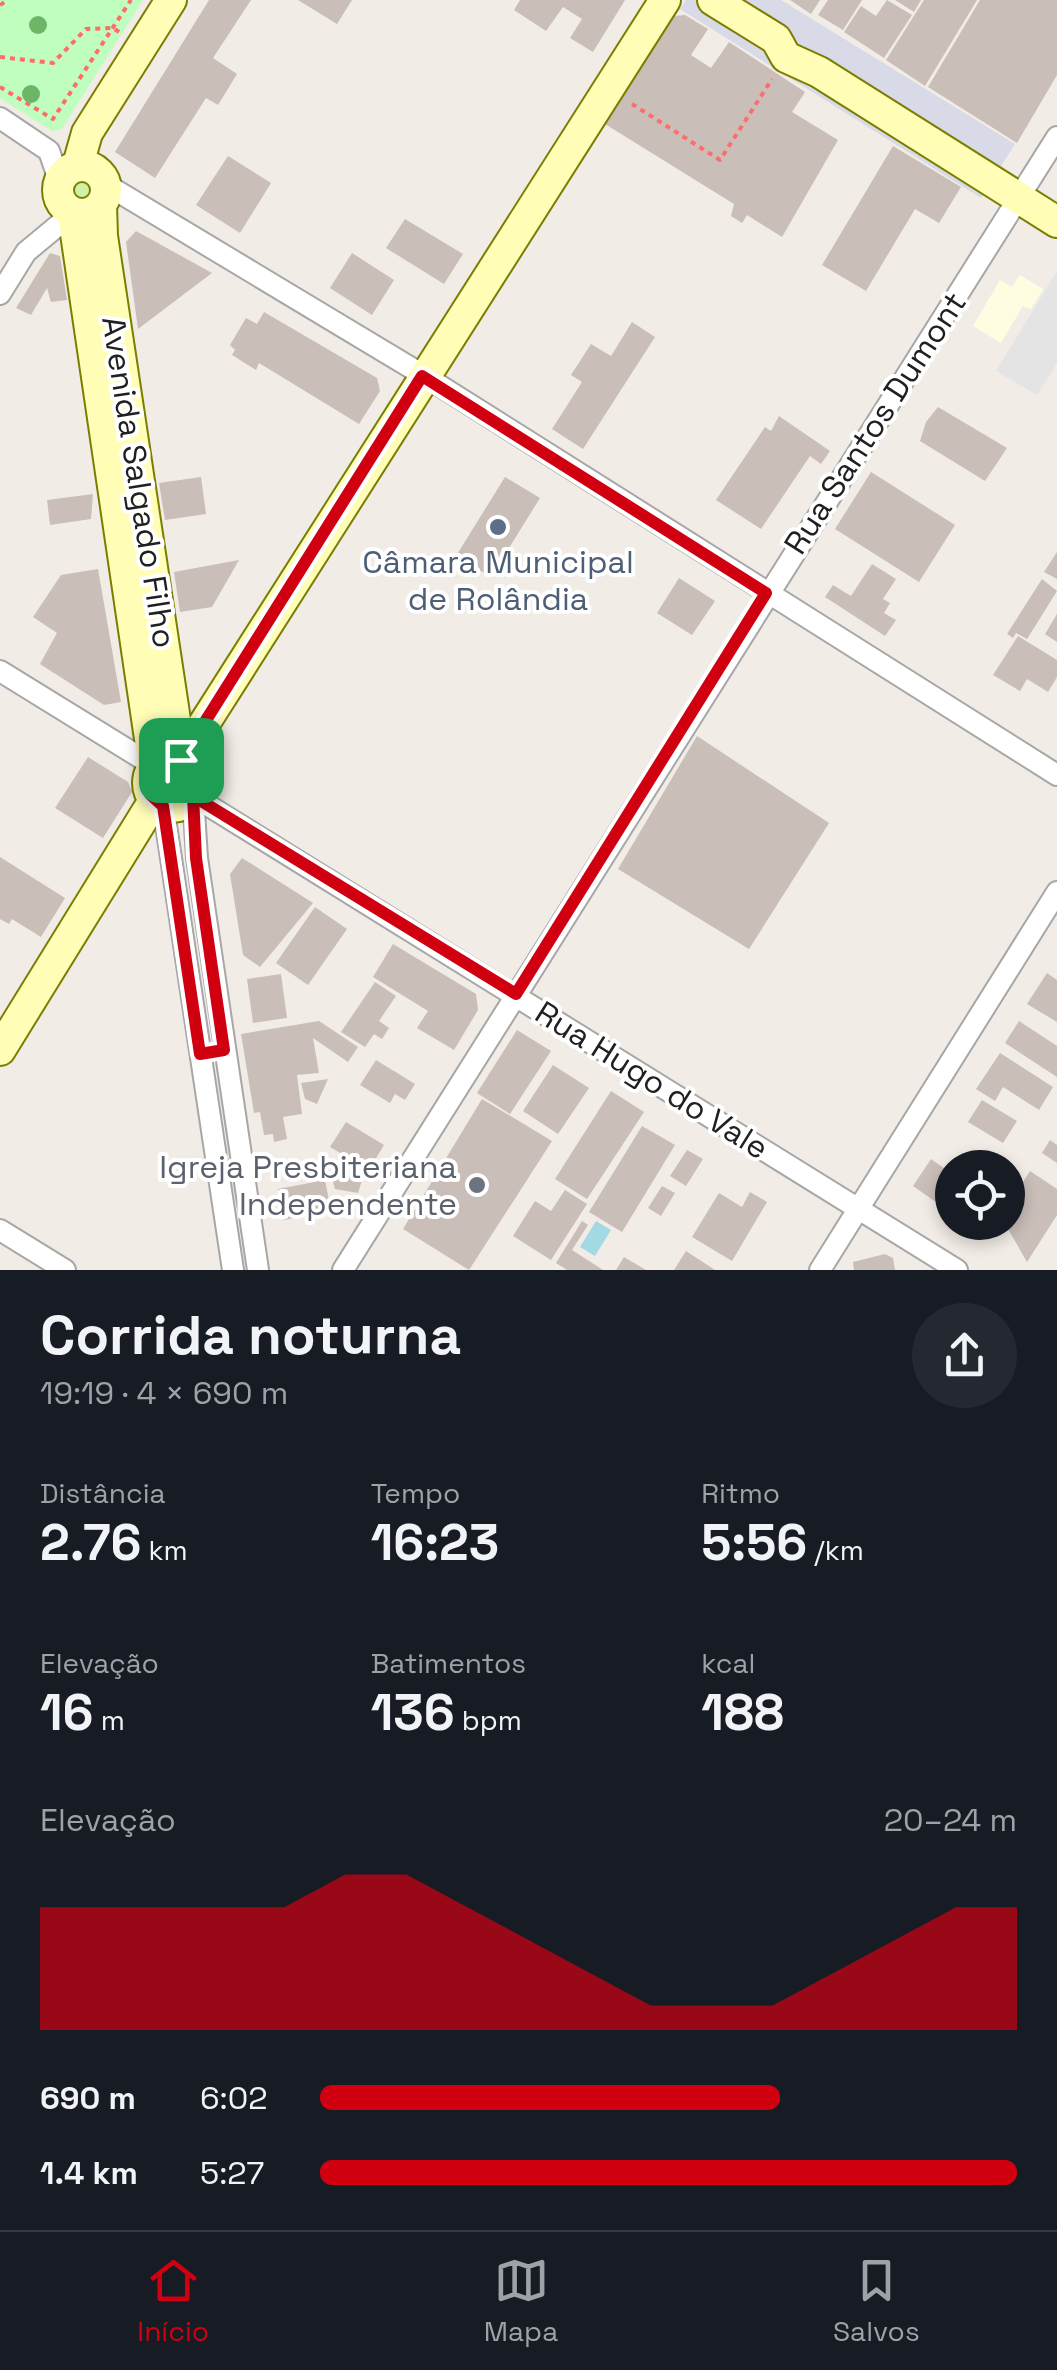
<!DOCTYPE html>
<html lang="pt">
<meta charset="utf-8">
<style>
body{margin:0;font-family:"Space Grotesk",sans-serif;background:#242831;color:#f1f3f6;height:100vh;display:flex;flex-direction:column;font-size:38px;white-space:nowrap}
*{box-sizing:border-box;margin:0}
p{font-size:32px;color:#9ea1a6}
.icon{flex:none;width:55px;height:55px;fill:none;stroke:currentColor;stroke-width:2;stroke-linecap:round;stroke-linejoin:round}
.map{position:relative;height:1270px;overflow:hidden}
.details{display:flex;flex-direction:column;background:#171b24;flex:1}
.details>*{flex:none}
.controls{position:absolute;left:935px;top:1150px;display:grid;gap:20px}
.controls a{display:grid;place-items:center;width:90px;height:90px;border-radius:50%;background:#171b24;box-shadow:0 5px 15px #0003;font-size:50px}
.pin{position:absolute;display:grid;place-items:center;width:85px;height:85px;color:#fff;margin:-42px;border-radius:20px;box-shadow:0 5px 15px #0006}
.round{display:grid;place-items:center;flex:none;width:105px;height:105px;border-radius:52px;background:#242831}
.headline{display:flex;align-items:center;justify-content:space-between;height:170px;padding:0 40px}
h1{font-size:55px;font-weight:700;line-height:75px}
.stats{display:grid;grid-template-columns:repeat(3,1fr);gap:15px;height:170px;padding:10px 40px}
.stats div{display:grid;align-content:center}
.stats b{font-size:50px;font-weight:700}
.stats small{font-size:28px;font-weight:400}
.stats p{font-size:28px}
.chart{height:280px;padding:20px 40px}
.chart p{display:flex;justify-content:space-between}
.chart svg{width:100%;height:180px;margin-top:10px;fill:#d00011;opacity:.7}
ul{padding:0 40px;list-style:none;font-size:32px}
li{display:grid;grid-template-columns:160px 120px 1fr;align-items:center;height:75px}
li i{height:25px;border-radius:12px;background:#d00011}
.menu{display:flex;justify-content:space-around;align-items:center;height:140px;border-top:2px solid #363941;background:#171b24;font-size:28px;color:#9ea1a6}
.menu a{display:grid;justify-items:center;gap:5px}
.menu .on{color:#d00011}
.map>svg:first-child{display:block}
.education{fill:#fffde1}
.grass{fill:#d0f0a7}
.park{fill:#bffebf}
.parking{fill:#e4e4e4}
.plaza{fill:#d9dae7}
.water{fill:#a2d9e3}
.building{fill:#cabeb8}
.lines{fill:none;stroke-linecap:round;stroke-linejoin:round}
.street-casing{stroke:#a7a7a7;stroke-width:24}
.secondary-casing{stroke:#7a7e00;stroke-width:34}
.path{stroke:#ff6c69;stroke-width:4;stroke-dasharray:5 5;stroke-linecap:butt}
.street{stroke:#fff;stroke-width:20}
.secondary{stroke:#fffdb6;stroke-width:30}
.tree{fill:#6db668}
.route-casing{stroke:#fff;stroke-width:20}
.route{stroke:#d00011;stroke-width:12}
.service-dot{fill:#5c6f8a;stroke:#fff;stroke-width:4}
.worship-dot{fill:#6b7280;stroke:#fff;stroke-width:4}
.labels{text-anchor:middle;stroke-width:8;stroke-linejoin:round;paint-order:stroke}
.street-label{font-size:32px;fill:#202020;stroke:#fff}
.service-label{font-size:32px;fill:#4e5e75;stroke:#fff}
.worship-label{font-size:32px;fill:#5b616d;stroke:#fff;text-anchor:end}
</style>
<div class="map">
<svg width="1057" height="1270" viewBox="0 0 1057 1270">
<rect width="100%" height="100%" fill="#f1ece5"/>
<!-- education -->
<path class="education" d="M 1020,275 L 1043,289 L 1031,309 L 1023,306 L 1001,343 L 973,326 L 1000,280 L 1012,287 Z"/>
<!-- grass -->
<path class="grass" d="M70 188a12 12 0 1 1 24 0a12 12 0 1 1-24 0Z
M 164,766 L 180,769 L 186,793 L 182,801 L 173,803 L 166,799 L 160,775 Z"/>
<!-- park -->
<path class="park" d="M 0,0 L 143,0 L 62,129 L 52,131 L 0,98 Z"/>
<!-- parking -->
<path class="parking" d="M 1057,271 L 1057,363 L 1037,395 L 996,371 Z"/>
<!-- plaza -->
<path class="plaza" d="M 686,0 L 781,0 L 1015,144 L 981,198 L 680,9 Z"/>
<!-- water -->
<path class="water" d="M 596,1221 L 611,1230 L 595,1256 L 580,1247 Z"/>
<!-- building -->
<path class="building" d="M 209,0 L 251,0 L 213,58 L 237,74 L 218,105 L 206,98 L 155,178 L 115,152 Z
M 298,0 L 352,0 L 337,24 Z
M 520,0 L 625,0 L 593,52 L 570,38 L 582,19 L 563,7 L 546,31 L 514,10 Z
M 790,0 L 820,0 L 811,14 Z
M 828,0 L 862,0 L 843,30 L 818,15 Z
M 887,0 L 912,15 L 884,58 L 844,32 L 861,6 L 876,16 Z
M 895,0 L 921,0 L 914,12 Z
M 924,0 L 977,0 L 925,86 L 886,60 Z
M 980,0 L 1057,0 L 1057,75 L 1017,143 L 928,87 Z
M 685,15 L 708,29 L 691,55 L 711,68 L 729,42 L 805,92 L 792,112 L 838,140 L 782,237 L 747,215 L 742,223 L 731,216 L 734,204 L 605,124 L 674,16 Z
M 893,146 L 961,187 L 939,223 L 915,209 L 866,291 L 822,265 Z
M 228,156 L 271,183 L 240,233 L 196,205 Z
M 405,219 L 463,254 L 444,284 L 386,248 Z
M 136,231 L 212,273 L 138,329 L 126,242 Z
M 50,253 L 60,256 L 67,300 L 51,302 L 47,288 L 31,315 L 16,308 Z
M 352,253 L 394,280 L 372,315 L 330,288 Z
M 264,312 L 377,378 L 380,391 L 359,424 L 259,363 L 256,370 L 232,355 L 235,350 L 230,345 L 246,318 L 257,324 Z
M 632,322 L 655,337 L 583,449 L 552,429 L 582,382 L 571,375 L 591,344 L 611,356 Z
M 938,407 L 1007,448 L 985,481 L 920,441 L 926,422 Z
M 779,416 L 830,451 L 821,464 L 810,456 L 761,529 L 716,500 L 765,427 L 771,431 Z
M 871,472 L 955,525 L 919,582 L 835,529 Z
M 201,477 L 206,514 L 165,520 L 159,483 Z
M 505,477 L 540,498 L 491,577 L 456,556 Z
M 93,494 L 91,519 L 50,525 L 47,500 Z
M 1057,552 L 1057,579 L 1044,572 Z
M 239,560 L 212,607 L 180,612 L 174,572 Z
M 872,564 L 896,579 L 883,599 L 890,603 L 884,613 L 896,620 L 885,636 L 825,597 L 833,585 L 851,596 Z
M 98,569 L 121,702 L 104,705 L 40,664 L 57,633 L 33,617 L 61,575 Z
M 679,578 L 715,601 L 692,635 L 657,613 Z
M 1042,579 L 1057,591 L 1027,639 L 1016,633 L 1013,638 L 1007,634 Z
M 1057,614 L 1057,642 L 1045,634 Z
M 1018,636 L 1057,660 L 1057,677 L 1048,692 L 1027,679 L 1020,691 L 993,675 Z
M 697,736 L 829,823 L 749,949 L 618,869 Z
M 88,757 L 128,782 L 132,792 L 103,838 L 55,808 Z
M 0,857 L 65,898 L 41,937 L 12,919 L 9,924 L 0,919 Z
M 242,858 L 313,903 L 260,967 L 243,955 L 230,874 Z
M 315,907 L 347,929 L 308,985 L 276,963 Z
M 393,944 L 476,994 L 478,1010 L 454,1050 L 417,1028 L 428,1011 L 373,977 Z
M 1047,973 L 1057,980 L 1057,1022 L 1027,1004 Z
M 281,974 L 287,1018 L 253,1023 L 247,979 Z
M 375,982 L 396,996 L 379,1021 L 389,1028 L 382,1039 L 374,1034 L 365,1047 L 341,1032 Z
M 319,1021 L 358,1047 L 348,1062 L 313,1038 L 319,1073 L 297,1075 L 302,1114 L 283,1117 L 287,1139 L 274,1142 L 273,1134 L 264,1135 L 260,1112 L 254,1113 L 241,1034 Z
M 1019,1021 L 1057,1046 L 1057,1077 L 1005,1043 Z
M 517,1030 L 551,1051 L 510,1114 L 477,1093 Z
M 1000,1053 L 1053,1087 L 1039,1110 L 1003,1087 L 995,1101 L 976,1089 Z
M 376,1060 L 415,1084 L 405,1100 L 395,1094 L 390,1103 L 360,1085 Z
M 553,1065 L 589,1088 L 558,1134 L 523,1111 Z
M 328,1079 L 317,1104 L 305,1099 L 301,1083 Z
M 611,1091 L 644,1112 L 587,1199 L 555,1179 Z
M 482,1099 L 552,1141 L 469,1270 L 403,1229 Z
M 982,1100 L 1017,1121 L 1003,1143 L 968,1122 Z
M 346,1122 L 384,1145 L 369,1170 L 330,1147 Z
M 642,1126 L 675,1145 L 622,1232 L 589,1212 Z
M 1050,1140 L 1057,1145 L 1057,1163 L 1042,1153 Z
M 687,1150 L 703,1159 L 686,1186 L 670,1176 Z
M 931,1159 L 952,1174 L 952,1193 L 943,1207 L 913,1186 Z
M 349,1169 L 363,1177 L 358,1193 L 335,1189 L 331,1174 Z
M 1030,1171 L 1057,1189 L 1057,1215 L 1027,1262 L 1004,1222 L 1008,1206 Z
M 325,1180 L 331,1211 L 284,1220 L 278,1189 Z
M 662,1186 L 675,1193 L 661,1216 L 648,1208 Z
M 565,1190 L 587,1204 L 551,1260 L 513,1236 L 535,1201 L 551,1211 Z
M 750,1192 L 767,1202 L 732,1261 L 692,1237 L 719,1193 L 742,1207 Z
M 582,1221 L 588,1225 L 572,1250 L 603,1270 L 567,1270 L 556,1263 Z
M 686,1251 L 715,1270 L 674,1270 Z
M 885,1254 L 893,1258 L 895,1270 L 854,1270 L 853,1262 Z
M 624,1257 L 646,1270 L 616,1270 Z"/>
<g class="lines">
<!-- street casing -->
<g class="street-casing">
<path id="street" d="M 0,118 L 49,151 L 59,180
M 107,185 L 423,375 L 1057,775
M 0,294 L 26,252 L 73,213
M 0,671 L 154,766
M 193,796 L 957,1270
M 193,796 L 197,858 L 258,1270
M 163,805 L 233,1270
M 0,1230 L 65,1270
M 343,1270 L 1057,137
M 820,1270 L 1057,892"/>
</g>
<!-- secondary casing -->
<g class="secondary-casing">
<path id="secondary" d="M 713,0 L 776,39 L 786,57 L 819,72 L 1057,222
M 78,165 L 87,133 L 171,0
M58 190a24 24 0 1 1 48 0a24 24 0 1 1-48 0Z
M 101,205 L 102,236 L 181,760
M 73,213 L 154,766
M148 783a24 24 0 1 1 48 0a24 24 0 1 1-48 0Z
M 181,760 L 665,0
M 0,1050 L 155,799"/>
</g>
<!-- path -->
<path class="path" d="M 0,5 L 8,0
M 0,57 L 53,63 L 86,29 L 113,28 L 122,34
M 0,87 L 53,119 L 131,0
M 632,104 L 720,160 L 772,79"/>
<!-- street -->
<use href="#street" class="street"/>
<!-- secondary -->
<use href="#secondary" class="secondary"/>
</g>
<!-- trees -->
<g class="tree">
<circle cx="38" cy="25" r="9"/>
<circle cx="31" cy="94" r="9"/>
</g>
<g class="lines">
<!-- route casing -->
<g class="route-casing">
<path id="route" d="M 422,376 L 766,593 L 516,994 L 193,796 L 196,858 L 224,1050 L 200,1054 L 163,806 L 150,794 L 151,771 L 160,762 L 181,760 Z"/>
</g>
<!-- route -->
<use href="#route" class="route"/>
</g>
<!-- markers -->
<circle class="service-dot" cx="498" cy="527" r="10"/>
<circle class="worship-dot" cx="477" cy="1185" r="10"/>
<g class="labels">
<!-- street labels -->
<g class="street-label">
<text transform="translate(875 423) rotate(-57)" y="11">Rua Santos Dumont</text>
<text transform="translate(139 482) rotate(81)" y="11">Avenida Salgado Filho</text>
<text transform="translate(652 1080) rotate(32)" y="11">Rua Hugo do Vale</text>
</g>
<!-- service labels -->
<g class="service-label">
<text x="498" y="573">Câmara Municipal<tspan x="498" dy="37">de Rolândia</tspan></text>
</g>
<!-- worship labels -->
<g class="worship-label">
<text x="457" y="1178">Igreja Presbiteriana<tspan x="457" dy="37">Independente</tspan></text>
</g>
</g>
</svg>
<div class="controls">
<a><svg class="icon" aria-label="locate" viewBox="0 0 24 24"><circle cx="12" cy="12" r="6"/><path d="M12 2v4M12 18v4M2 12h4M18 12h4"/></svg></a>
</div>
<div class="pin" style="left:181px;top:760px;background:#1e9e55"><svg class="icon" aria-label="arrive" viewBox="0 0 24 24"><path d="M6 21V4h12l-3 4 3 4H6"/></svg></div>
</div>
<section class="details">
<div class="headline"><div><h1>Corrida noturna</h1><p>19:19 · 4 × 690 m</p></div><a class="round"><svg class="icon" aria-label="share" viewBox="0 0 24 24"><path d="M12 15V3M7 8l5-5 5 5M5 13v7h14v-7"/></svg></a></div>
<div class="stats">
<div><p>Distância</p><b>2.76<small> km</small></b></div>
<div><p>Tempo</p><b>16:23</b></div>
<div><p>Ritmo</p><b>5:56<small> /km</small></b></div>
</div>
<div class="stats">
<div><p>Elevação</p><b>16<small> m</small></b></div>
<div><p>Batimentos</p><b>136<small> bpm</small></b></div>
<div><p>kcal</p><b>188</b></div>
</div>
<div class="chart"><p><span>Elevação</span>20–24 m</p>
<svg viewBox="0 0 160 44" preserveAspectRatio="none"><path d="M0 44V14L10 14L20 14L30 14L40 14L50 6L60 6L70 14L80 22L90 30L100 38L110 38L120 38L130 30L140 22L150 14L160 14V44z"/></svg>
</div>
<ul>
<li><b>690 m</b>6:02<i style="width:66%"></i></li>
<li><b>1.4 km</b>5:27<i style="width:100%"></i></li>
</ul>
</section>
<nav class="menu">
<a class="on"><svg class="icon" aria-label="home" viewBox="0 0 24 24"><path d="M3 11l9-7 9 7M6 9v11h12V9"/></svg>Início</a>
<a><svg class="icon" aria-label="map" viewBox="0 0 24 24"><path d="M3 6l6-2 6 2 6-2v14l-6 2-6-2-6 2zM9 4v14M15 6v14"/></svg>Mapa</a>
<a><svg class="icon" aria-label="saved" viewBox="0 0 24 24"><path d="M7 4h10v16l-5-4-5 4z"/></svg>Salvos</a>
</nav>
